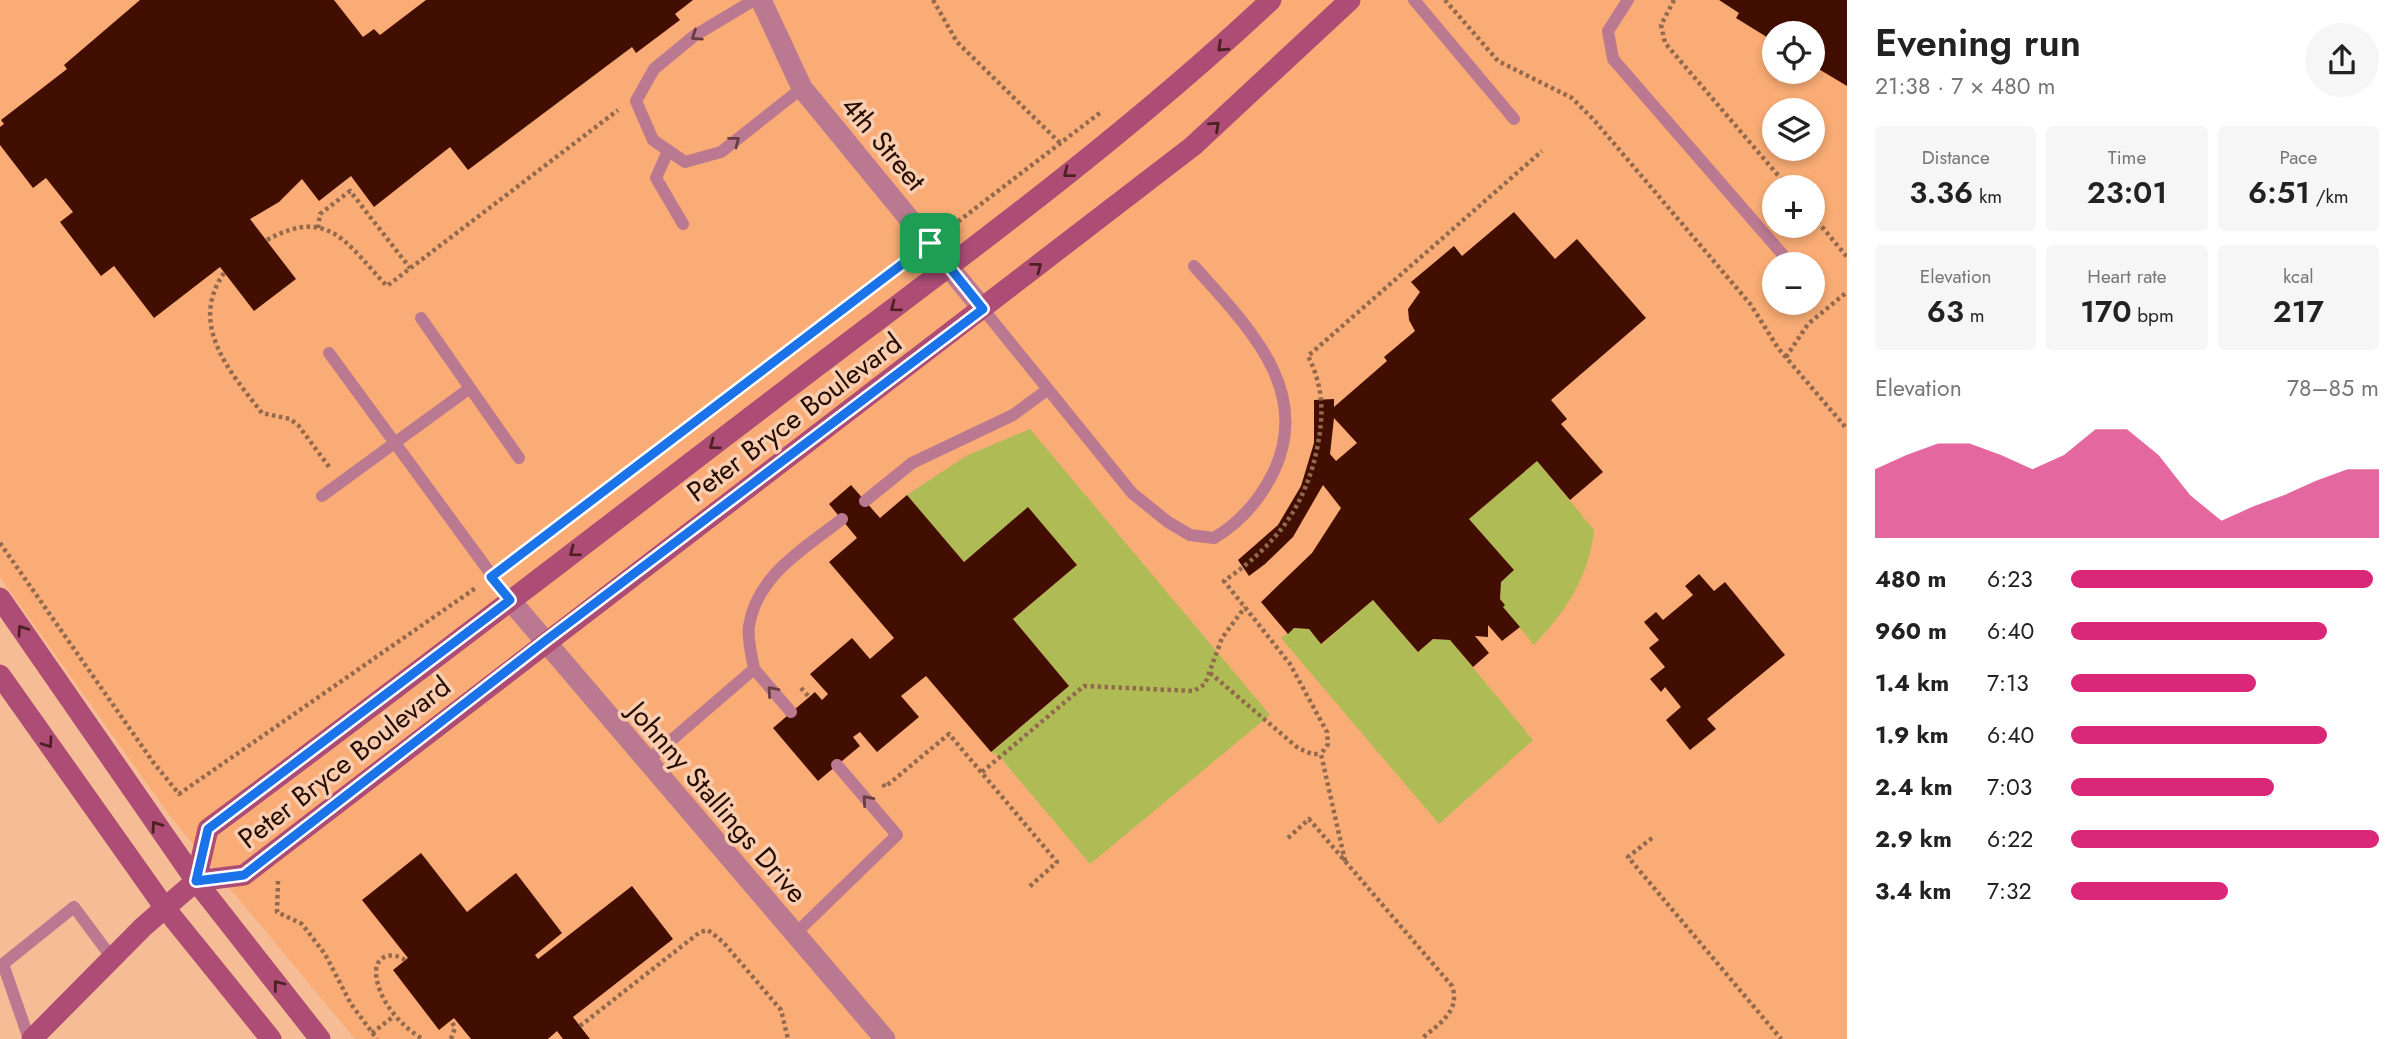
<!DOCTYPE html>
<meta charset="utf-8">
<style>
body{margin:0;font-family:Jost,sans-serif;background:#f6f6f6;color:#222;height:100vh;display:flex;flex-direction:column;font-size:26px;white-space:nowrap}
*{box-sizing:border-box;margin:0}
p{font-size:23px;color:#767676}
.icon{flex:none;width:38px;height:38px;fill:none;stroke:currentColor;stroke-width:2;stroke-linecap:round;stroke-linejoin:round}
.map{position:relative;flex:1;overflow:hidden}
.drawer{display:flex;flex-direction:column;background:#fff;width:560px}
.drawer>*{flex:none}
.tools{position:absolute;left:1762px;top:21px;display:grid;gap:14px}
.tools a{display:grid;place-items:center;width:63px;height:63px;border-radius:50%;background:#fff;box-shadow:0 4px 10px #0003;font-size:35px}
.pin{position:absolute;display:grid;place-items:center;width:60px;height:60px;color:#fff;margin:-30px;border-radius:14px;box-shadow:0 4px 10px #0006}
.round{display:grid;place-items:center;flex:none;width:74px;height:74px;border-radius:37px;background:#f6f6f6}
.summary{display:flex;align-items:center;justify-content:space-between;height:119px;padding:0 28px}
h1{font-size:38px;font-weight:600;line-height:52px}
.figures{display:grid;grid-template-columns:repeat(3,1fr);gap:10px;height:119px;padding:7px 28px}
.figures div{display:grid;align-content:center;border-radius:7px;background:#f6f6f6;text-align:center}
.figures b{font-size:30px;font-weight:600}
.figures small{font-size:19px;font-weight:400}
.figures p{font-size:19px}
.chart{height:196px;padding:14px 28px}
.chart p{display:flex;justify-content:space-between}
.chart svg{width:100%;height:126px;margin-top:7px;fill:#db2777;opacity:.7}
ul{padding:0 28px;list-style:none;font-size:23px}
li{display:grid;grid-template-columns:112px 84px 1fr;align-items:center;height:52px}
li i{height:18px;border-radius:9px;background:#db2777}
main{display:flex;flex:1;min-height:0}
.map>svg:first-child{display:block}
.built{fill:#f9ac75;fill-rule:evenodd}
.green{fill:#afbc55}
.building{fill:#430e02;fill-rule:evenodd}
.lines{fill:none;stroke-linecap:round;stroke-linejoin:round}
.path{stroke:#93694e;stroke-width:4.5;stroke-dasharray:3.5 3.5;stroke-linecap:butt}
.lane{stroke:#bb7991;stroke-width:12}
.street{stroke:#bb7991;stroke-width:21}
.secondary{stroke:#ad4d76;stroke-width:21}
.oneway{stroke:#683d41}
.oneway2{stroke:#4e2023}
.route-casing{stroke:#fff;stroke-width:14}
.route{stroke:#1a73e8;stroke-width:9}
.labels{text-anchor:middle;stroke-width:7;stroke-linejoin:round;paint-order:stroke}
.street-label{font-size:28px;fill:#250c00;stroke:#f9cdb0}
</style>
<main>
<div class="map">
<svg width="1847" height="1039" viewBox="0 0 1847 1039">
<rect width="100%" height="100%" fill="#f6bc95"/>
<!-- built -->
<path class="built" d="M 0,0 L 1847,0 L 1847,1039 L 355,1039 L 170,816 L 0,577 ZM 1774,33 L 1813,33 L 1813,72 L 1774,72 ZM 1774,110 L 1813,110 L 1813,149 L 1774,149 ZM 1774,187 L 1813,187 L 1813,226 L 1774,226 ZM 1774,264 L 1813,264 L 1813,303 L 1774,303 Z"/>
<!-- green -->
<path class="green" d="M 1030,429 L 1270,715 L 1090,864 L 1000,757 L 991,752 L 1069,686 L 1013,619 L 1077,565 L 1028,508 L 964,562 L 907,495 L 966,456 Z
M 1537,461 L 1594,530 C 1589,577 1566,611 1534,645 L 1503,607 L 1505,605 L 1500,599 L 1501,582 L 1513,570 L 1469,519 Z
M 1373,600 L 1418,652 L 1433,639 L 1450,640 L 1533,740 L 1439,824 L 1281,638 L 1294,628 L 1309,629 L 1322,644 Z"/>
<!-- building -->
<path class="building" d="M 140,0 L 334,0 L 363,37 L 374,29 L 380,35 L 426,0 L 693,0 L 675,14 L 680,20 L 636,53 L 632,47 L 468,170 L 450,147 L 374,207 L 351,176 L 319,201 L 302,179 L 279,202 L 250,219 L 296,279 L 254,311 L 220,267 L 154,318 L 114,266 L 101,276 L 60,222 L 73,212 L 46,178 L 33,188 L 0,145 L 0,127 L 4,124 L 1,120 L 67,69 L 64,65 Z
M 1719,0 L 1847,0 L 1847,86 L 1817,68 L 1811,77 L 1802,72 L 1813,72 L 1813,33 L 1774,33 L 1774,55 L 1764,48 L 1770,39 L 1736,18 L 1739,13 Z
M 1514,212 L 1555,259 L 1577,239 L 1646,318 L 1551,400 L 1567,419 L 1561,424 L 1603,472 L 1570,500 L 1537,461 L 1469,519 L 1514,570 L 1501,582 L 1500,599 L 1505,605 L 1503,607 L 1520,627 L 1502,641 L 1488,625 L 1488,637 L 1475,636 L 1489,653 L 1473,667 L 1450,640 L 1433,639 L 1418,652 L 1373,600 L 1321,644 L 1309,629 L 1294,628 L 1288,634 L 1261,602 L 1312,553 L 1341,508 L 1323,485 L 1293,537 L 1265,564 L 1249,576 L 1238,560 L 1278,525 L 1301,486 L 1314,443 L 1314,400 L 1334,399 L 1334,407 L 1387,361 L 1384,357 L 1415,331 L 1409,320 L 1408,309 L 1420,292 L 1411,282 L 1454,246 L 1462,256 ZM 1334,418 L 1357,443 L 1336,461 L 1330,454 Z
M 851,485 L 880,518 L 907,495 L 964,562 L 1028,507 L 1077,565 L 1013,619 L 1069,686 L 991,752 L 926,676 L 901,696 L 919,717 L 877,752 L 860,732 L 853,737 L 860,746 L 818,781 L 773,728 L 815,692 L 822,700 L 828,694 L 810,674 L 852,638 L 870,659 L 894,638 L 829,562 L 857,538 L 829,504 Z
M 1699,574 L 1714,591 L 1725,582 L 1785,655 L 1707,719 L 1716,729 L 1690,750 L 1666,720 L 1681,707 L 1665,687 L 1661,692 L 1650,679 L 1665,667 L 1649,648 L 1659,640 L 1644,622 L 1656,612 L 1663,620 L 1693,595 L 1685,586 Z
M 421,853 L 467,912 L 516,873 L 562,933 L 535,955 L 538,959 L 632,886 L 673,939 L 573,1017 L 590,1039 L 563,1039 L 557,1031 L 548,1039 L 471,1039 L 454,1018 L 439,1030 L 393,970 L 408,958 L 362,900 Z"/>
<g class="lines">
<!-- path -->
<path class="path" d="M 933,0 L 957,42 L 1060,143
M 1445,0 L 1498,61 L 1572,98 L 1594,120 L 1751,305 L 1778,348 L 1847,429
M 1674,0 L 1661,25 L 1665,43 L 1788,187
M 1813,216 L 1847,257
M 318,228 L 320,214 L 350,191 L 410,268
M 947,230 L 1101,112
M 267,240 C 330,205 348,246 387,286 L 618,110
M 224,273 C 188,325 230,372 262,413 L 290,419 L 298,425 L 330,468
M 1786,357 L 1808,324 L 1847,292
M 0,543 L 153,762 L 179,794 L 477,587
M 506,565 L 912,257
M 1210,673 L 1298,748 L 1312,754 L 1321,754
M 801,688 L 809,697
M 982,772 L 1084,686 L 1194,691 L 1205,684 L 1222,638 L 1245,607
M 883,784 L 885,787 L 949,734 L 1057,862 L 1028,888
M 1288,838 L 1309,819 L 1452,986 C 1461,1011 1439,1024 1421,1039
M 1652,838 L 1628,857 L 1781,1039
M 1345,861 L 1321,754 L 1328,744 L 1327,732 L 1290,664 L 1224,581 C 1276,545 1306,507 1318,444 C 1324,412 1323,386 1308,356 L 1542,151
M 278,881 L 277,912 L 302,924 L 325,954 L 351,1004 L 377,1039
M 405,960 C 394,952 377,954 376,971 C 376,998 401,1027 423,1039
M 580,1026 L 700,932 L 708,930 L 723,942 L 781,1010 L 788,1039
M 372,1033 L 394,1016
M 451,1039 L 455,1028 L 451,1020"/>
<!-- lane -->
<path class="lane" d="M 754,0 L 694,36 L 654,69 L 636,101 L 653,140 L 685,162 L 721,152 L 802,88
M 1414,0 L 1514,119
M 1628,0 L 1608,31 L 1613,59 L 1791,264
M 668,151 L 656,178 L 683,224
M 983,309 L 1132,493 L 1168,522 L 1190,535 L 1214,538 C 1241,522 1260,500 1274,471 C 1313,388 1245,324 1194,266
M 421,318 L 519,458
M 329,353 L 510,600
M 322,496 L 470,388
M 865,501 L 912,463 L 1013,415 L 1047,390
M 754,669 L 791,712
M 646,762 L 754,669 C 752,656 747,639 749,626 C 757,575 804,549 842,519
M 795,934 L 897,835 L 837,765
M 29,1039 L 3,964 L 74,907 L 112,958"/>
<!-- street -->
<path class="street" d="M 761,0 L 802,88 L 983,309
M 510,600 L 885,1039"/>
<!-- secondary -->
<path class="secondary" d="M 0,598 L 196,881 L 320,1039
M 0,675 L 165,908 L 271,1039
M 196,881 L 244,875 L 1193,146 L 1350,0
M 196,881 L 208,829 C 404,684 597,534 791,386 C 954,262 1122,140 1271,0
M 32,1039 L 143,927 L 196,881"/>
</g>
<!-- one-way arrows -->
<defs><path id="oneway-chevron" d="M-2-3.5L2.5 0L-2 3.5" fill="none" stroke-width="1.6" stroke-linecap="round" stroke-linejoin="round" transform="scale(1.75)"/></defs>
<g class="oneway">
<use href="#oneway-chevron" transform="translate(696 36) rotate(146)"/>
<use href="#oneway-chevron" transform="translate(735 141) rotate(-38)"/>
<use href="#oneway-chevron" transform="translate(772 691) rotate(-131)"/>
<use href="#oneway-chevron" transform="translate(867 800) rotate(-131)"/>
</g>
<g class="oneway2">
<use href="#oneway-chevron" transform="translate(1222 47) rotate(137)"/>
<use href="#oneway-chevron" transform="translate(1215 126) rotate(-42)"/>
<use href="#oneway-chevron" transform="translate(1068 173) rotate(142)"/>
<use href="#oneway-chevron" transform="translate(1037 267) rotate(-38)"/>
<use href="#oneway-chevron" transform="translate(895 307) rotate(143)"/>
<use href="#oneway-chevron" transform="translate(714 445) rotate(143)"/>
<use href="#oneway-chevron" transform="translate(574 552) rotate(143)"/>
<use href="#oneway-chevron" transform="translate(22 630) rotate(-125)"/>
<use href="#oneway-chevron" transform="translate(48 743) rotate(55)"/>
<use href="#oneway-chevron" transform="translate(156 826) rotate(-125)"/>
<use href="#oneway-chevron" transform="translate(278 985) rotate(-128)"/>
</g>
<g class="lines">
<!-- route casing -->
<g class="route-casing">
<path id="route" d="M 930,243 L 983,309 L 545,641 L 244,875 L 196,881 L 208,829 L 510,600 L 491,577 Z"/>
</g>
<!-- route -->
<use href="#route" class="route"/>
</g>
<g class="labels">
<!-- street labels -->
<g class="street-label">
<text transform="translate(884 143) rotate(50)" y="10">4th Street</text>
<text transform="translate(794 417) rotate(-37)" y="10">Peter Bryce Boulevard</text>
<text transform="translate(344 762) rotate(-38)" y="10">Peter Bryce Boulevard</text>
<text transform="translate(718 802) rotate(49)" y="10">Johnny Stallings Drive</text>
</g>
</g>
</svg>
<div class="tools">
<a><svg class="icon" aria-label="locate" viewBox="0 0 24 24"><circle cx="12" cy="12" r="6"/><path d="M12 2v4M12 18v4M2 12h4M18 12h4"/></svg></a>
<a><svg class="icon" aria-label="layers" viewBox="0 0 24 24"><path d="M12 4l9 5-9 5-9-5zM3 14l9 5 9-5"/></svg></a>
<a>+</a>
<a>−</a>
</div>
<div class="pin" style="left:930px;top:243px;background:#1e9e55"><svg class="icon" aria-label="arrive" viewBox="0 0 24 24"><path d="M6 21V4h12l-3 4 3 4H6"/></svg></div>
</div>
<section class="drawer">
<div class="summary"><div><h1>Evening run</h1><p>21:38 · 7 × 480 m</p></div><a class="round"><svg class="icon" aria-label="share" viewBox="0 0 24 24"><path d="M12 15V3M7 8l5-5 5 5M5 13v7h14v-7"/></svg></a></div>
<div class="figures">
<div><p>Distance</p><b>3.36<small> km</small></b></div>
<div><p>Time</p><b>23:01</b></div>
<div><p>Pace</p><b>6:51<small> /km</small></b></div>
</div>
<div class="figures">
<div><p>Elevation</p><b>63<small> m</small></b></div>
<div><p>Heart rate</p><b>170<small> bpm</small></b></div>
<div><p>kcal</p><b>217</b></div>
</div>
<div class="chart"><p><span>Elevation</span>78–85 m</p>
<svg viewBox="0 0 160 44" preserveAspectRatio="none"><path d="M0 44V20L10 15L20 11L30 11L40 15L50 20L60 15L70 6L80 6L90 15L100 29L110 38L120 33L130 29L140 24L150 20L160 20V44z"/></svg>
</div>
<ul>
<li><b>480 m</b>6:23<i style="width:98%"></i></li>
<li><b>960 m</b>6:40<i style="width:83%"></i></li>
<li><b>1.4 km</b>7:13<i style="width:60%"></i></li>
<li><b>1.9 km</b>6:40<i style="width:83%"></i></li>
<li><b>2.4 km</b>7:03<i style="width:66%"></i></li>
<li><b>2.9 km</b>6:22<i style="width:100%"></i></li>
<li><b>3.4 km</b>7:32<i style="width:51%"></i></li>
</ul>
</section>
</main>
